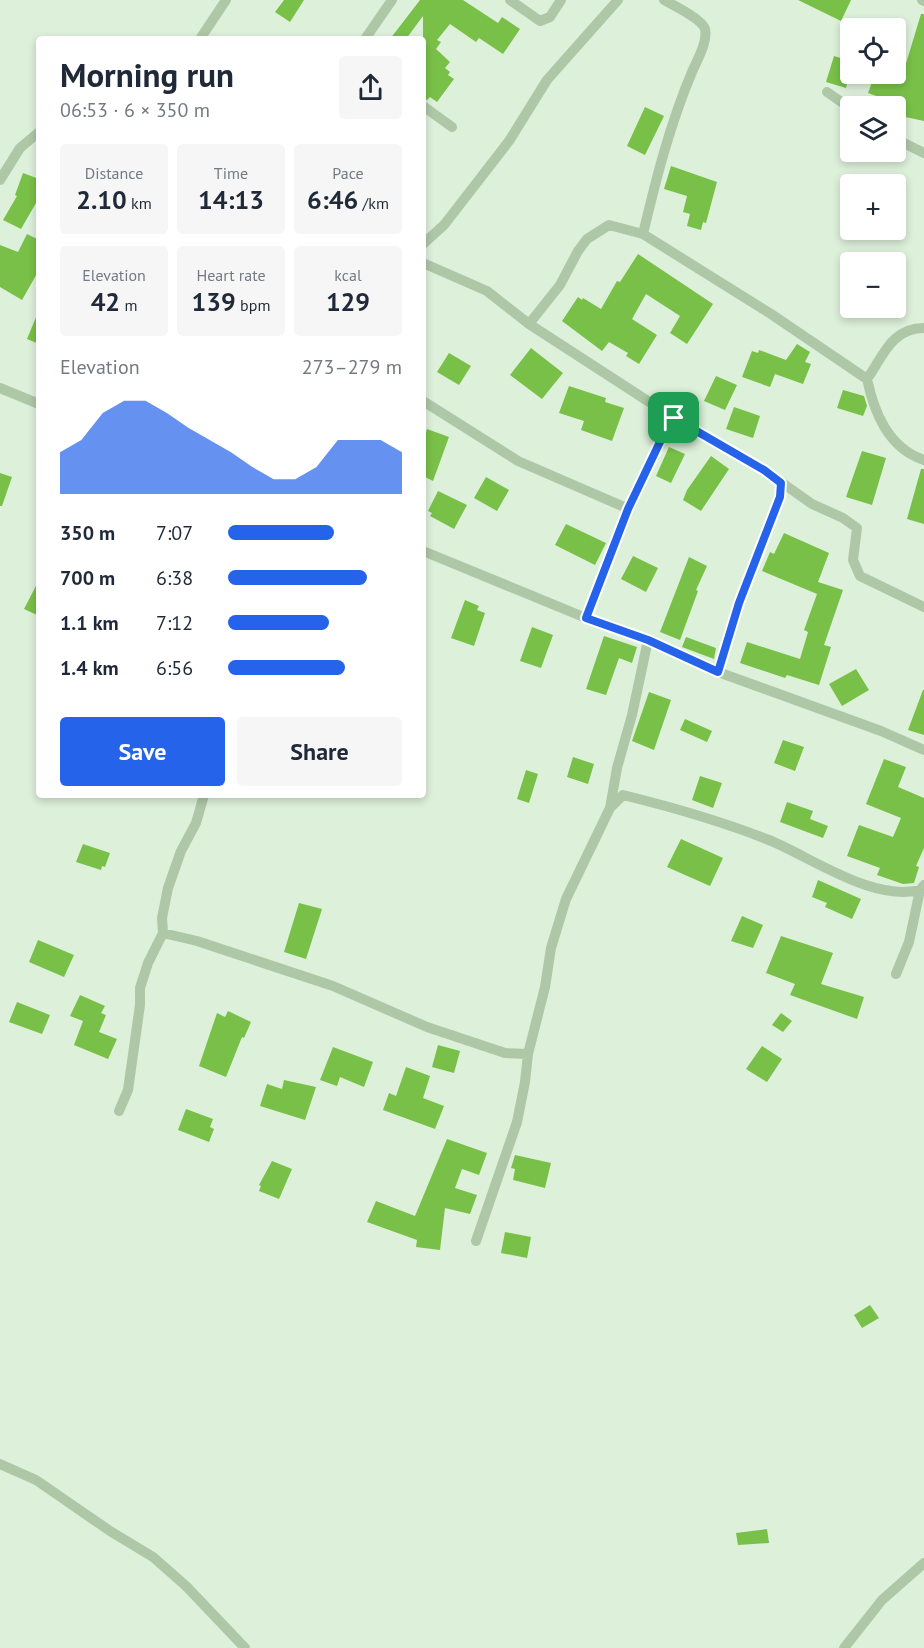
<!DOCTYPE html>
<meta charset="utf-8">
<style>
body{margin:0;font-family:"PT Sans",sans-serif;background:#f6f6f7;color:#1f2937;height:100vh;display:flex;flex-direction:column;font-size:22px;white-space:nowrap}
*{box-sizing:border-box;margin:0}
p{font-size:20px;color:#747a83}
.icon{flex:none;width:33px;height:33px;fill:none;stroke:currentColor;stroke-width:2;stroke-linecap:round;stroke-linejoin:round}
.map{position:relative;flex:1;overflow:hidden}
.sheet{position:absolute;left:36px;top:36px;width:390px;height:762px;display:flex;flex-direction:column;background:#fff;border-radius:6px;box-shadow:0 3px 9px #0003}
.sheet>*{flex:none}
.controls{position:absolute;left:840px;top:18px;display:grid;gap:12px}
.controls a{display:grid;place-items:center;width:66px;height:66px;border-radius:6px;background:#fff;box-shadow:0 3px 9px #0003;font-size:30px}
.pin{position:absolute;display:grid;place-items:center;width:51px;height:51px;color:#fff;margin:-26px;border-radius:12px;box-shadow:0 3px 9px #0006}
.round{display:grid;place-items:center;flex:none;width:63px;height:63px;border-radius:6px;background:#f6f6f7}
.summary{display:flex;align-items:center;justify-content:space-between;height:102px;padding:0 24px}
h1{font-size:33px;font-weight:800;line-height:45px}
.stats{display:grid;grid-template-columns:repeat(3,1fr);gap:9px;height:102px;padding:6px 24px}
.stats div{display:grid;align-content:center;border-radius:6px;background:#f6f6f7;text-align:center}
.stats b{font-size:26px;font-weight:800}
.stats small{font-size:16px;font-weight:400}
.stats p{font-size:16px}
.chart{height:168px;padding:12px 24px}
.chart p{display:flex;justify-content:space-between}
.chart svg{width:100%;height:108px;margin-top:6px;fill:#2563eb;opacity:.7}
.cta{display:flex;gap:12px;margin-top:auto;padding:12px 24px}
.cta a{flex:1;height:69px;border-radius:6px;background:#2563eb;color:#fff;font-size:24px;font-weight:800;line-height:69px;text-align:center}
.cta a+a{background:#f6f6f7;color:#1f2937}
ul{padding:0 24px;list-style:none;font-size:20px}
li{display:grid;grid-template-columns:96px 72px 1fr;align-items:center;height:45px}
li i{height:15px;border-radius:8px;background:#2563eb}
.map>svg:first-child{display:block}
.building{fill:#79c048}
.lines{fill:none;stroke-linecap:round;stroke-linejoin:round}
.street{stroke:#adc7a7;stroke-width:10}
.route-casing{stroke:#fff;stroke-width:12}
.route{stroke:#2563eb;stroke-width:8}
</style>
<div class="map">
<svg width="924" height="1648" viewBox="0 0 924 1648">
<rect width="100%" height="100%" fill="#ddf0da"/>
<!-- building -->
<path class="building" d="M 284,0 L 304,0 L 290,22 L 275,12 Z
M 420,0 L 463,0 L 498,23 L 502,17 L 520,29 L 503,54 L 479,38 L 476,42 L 450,24 L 437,40 L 441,42 L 436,49 L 450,62 L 445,68 L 450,72 L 448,75 L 454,79 L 437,102 L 430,97 L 427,100 L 423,99 L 423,16 L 406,39 L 390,39 Z
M 798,0 L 851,0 L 841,21 Z
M 921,14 L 924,14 L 924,121 L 896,115 L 896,106 L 892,106 L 893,102 L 868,93 L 875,74 L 896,74 L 896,67 L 904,70 Z
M 834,56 L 850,61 L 850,72 L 846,88 L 826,82 Z
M 645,107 L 664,116 L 645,155 L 627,146 Z
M 671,166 L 717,182 L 706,223 L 703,222 L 701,230 L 687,226 L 690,214 L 683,212 L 687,196 L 664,189 Z
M 23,173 L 39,179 L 39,204 L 36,203 L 21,229 L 3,220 L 17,196 L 15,195 Z
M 27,234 L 39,240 L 39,270 L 22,300 L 0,287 L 0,245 L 18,252 Z
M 638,254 L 713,304 L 687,344 L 670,333 L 680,316 L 646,294 L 632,319 L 657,335 L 639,364 L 626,356 L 628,353 L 609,342 L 602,351 L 562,321 L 578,297 L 582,300 L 583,298 L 601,309 L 617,281 L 620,282 Z
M 39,310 L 39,344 L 27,339 Z
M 797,344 L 810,352 L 805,362 L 811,364 L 803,384 L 775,374 L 770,387 L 742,377 L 752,351 L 758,353 L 759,350 L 786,360 Z
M 531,348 L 563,373 L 542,399 L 510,375 Z
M 449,353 L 471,366 L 459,385 L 437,372 Z
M 716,376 L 737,385 L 725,410 L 704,401 Z
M 569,386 L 606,398 L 605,402 L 624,408 L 612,441 L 581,430 L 584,421 L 559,413 Z
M 843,390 L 864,396 L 867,406 L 863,416 L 837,408 Z
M 734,407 L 760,416 L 753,438 L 726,429 Z
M 427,429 L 449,437 L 433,481 L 423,476 L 423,434 L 425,435 Z
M 669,447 L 685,454 L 671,483 L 656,476 Z
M 862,451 L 886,458 L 872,505 L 846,497 Z
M 711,456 L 729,469 L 701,511 L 683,500 L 687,490 Z
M 921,469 L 924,469 L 924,524 L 907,519 Z
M 0,473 L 12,477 L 2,506 L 0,506 Z
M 486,477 L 509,490 L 497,511 L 474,498 Z
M 438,491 L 467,505 L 454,529 L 430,516 L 432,513 L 428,511 Z
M 566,524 L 606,543 L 595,565 L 555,545 Z
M 784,533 L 829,553 L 818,582 L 843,590 L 824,645 L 831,647 L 819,685 L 787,675 L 785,678 L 740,663 L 747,642 L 800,659 L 808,632 L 804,630 L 817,594 L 762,571 L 770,552 L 774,554 Z
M 633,556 L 658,568 L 646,592 L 621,579 Z
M 689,557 L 707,566 L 696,590 L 698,591 L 680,640 L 660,632 Z
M 39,580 L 39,616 L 24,609 Z
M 465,600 L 479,606 L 477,610 L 485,613 L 474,646 L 451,638 Z
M 532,627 L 553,635 L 541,668 L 520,661 Z
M 604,636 L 637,647 L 632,663 L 619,658 L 606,695 L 586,689 Z
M 686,637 L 716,648 L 714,659 L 682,647 Z
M 856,669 L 869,690 L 842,706 L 829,684 Z
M 923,690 L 924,690 L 924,735 L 908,730 Z
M 649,692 L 671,700 L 654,750 L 632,741 Z
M 685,719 L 712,731 L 707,742 L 680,730 Z
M 783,740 L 804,747 L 795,771 L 774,763 Z
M 573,757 L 594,764 L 588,784 L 567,777 Z
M 884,759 L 906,767 L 898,787 L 924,798 L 924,848 L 916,866 L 919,867 L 914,883 L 903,884 L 877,875 L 880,868 L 847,856 L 859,825 L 893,837 L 901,818 L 866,804 Z
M 526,770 L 538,774 L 529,803 L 517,799 Z
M 700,776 L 722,783 L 713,808 L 692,800 Z
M 787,802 L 813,811 L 810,819 L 828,826 L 823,838 L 780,822 Z
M 681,839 L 723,858 L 710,886 L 667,867 Z
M 83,844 L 110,853 L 105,867 L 102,866 L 101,870 L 76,862 Z
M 818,880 L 861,899 L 852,919 L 825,907 L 827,903 L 812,897 Z
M 299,903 L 322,909 L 306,959 L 284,952 Z
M 742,916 L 763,925 L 753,948 L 731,941 Z
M 781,936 L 833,953 L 821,984 L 864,997 L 857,1019 L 790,995 L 795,984 L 766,973 Z
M 38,940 L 74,955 L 64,977 L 29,962 Z
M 80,995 L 105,1006 L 101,1013 L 106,1015 L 99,1032 L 117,1039 L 108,1059 L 74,1045 L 83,1021 L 70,1016 Z
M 17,1002 L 50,1015 L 42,1034 L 9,1022 Z
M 228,1011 L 251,1022 L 244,1038 L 242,1037 L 226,1077 L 199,1066 L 217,1013 L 225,1017 Z
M 781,1013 L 792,1021 L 783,1032 L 772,1025 Z
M 438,1045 L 460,1051 L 454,1073 L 432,1067 Z
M 762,1046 L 782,1059 L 767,1082 L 746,1069 Z
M 333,1047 L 373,1062 L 364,1087 L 340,1077 L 337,1086 L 320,1080 Z
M 406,1067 L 430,1076 L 423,1098 L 444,1106 L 435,1129 L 383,1110 L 389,1093 L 396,1096 Z
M 284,1080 L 316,1087 L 305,1120 L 260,1106 L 267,1084 L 282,1089 Z
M 186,1109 L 213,1119 L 210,1127 L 214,1129 L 209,1142 L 178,1130 Z
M 447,1139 L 487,1153 L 479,1175 L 462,1169 L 455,1188 L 477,1195 L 470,1214 L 445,1208 L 440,1250 L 416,1247 L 417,1240 L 367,1222 L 376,1201 L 415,1216 Z
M 515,1155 L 551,1163 L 545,1188 L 513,1180 L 515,1169 L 511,1168 Z
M 272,1161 L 292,1169 L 279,1199 L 259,1191 L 261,1186 L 259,1185 Z
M 505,1232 L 531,1237 L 527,1258 L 501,1253 Z
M 870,1305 L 879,1318 L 862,1328 L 854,1315 Z
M 767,1529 L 769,1543 L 738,1545 L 736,1533 Z"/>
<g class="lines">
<!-- street -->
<path class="street" d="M 510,0 L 540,21 L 550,17 L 561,0
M 922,0 L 924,1
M 200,39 L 226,0
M 365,39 L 392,0
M 827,92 L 850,108
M 423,106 L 452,127
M 896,139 L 924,153
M 0,180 L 20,148 L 39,132
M 643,234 C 656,179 670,124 692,72 C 697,60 708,42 705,29 C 702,19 673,5 664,0
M 423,244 L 444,225 L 509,141 L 547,80 L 618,0
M 423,263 L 487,291 L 529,324 L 674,418 L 764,470 L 812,504 L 843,518 L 857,528 L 853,560 L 860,576 L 924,607
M 529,324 L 560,285 L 578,251 L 587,239 L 609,225 L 643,234 L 771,314 L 867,379 C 874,412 888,448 924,460
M 867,379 C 883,357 891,328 924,328
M 0,388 L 39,404
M 423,401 L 518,461 L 629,509
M 423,551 L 586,618 L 648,640 L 718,672 L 881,731 L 924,750
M 586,618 L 629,509 L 669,423 L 674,418
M 718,672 L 739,603 L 780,497 L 781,483
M 610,808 L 623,795 C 672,807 721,821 769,840 C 813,858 875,904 924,889
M 163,933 L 197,941 L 333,986 L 427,1027 L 505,1053 L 528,1054
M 896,974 L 909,942 L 920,890 L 924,885
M 119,1111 L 128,1090 L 140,1005 L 140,988 L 148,963 L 163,933 L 162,918 L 168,888 L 181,851 L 196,823 L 204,795
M 476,1241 L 517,1122 L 525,1082 L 528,1054 L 545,987 L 551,948 L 566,899 L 610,808 L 617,768 L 632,715 L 648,640
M 0,1464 L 36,1480 L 110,1531 L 153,1557 L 186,1586 L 245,1648
M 844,1648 L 882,1600 L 924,1563"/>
</g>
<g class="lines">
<!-- route casing -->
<g class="route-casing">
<path id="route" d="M 674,418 L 764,470 L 781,483 L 780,497 L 739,603 L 718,672 L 648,640 L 586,618 L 628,509 L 669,423 Z"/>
</g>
<!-- route -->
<use href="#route" class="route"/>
</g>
</svg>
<div class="controls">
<a><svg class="icon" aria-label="locate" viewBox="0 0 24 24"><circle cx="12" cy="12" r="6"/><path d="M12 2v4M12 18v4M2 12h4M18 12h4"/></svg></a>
<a><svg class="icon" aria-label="layers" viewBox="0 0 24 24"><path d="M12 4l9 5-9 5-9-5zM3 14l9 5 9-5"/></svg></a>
<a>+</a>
<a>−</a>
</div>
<div class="pin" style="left:674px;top:418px;background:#1e9e55"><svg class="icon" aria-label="arrive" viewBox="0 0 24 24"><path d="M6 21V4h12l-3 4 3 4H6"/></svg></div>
<section class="sheet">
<div class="summary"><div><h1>Morning run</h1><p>06:53 · 6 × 350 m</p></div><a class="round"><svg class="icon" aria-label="share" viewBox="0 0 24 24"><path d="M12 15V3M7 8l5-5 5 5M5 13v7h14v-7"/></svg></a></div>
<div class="stats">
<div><p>Distance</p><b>2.10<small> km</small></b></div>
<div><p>Time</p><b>14:13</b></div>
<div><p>Pace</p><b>6:46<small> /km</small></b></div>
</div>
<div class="stats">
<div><p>Elevation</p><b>42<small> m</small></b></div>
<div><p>Heart rate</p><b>139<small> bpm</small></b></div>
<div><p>kcal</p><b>129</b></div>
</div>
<div class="chart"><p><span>Elevation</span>273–279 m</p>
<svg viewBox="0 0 160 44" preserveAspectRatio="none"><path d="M0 44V27L10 22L20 11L30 6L40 6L50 11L60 17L70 22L80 27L90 33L100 38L110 38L120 33L130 22L140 22L150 22L160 27V44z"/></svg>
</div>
<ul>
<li><b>350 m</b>7:07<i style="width:61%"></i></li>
<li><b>700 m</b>6:38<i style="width:80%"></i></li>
<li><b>1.1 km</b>7:12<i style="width:58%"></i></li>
<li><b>1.4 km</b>6:56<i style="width:67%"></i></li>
</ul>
<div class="cta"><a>Save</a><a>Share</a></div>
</section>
</div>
